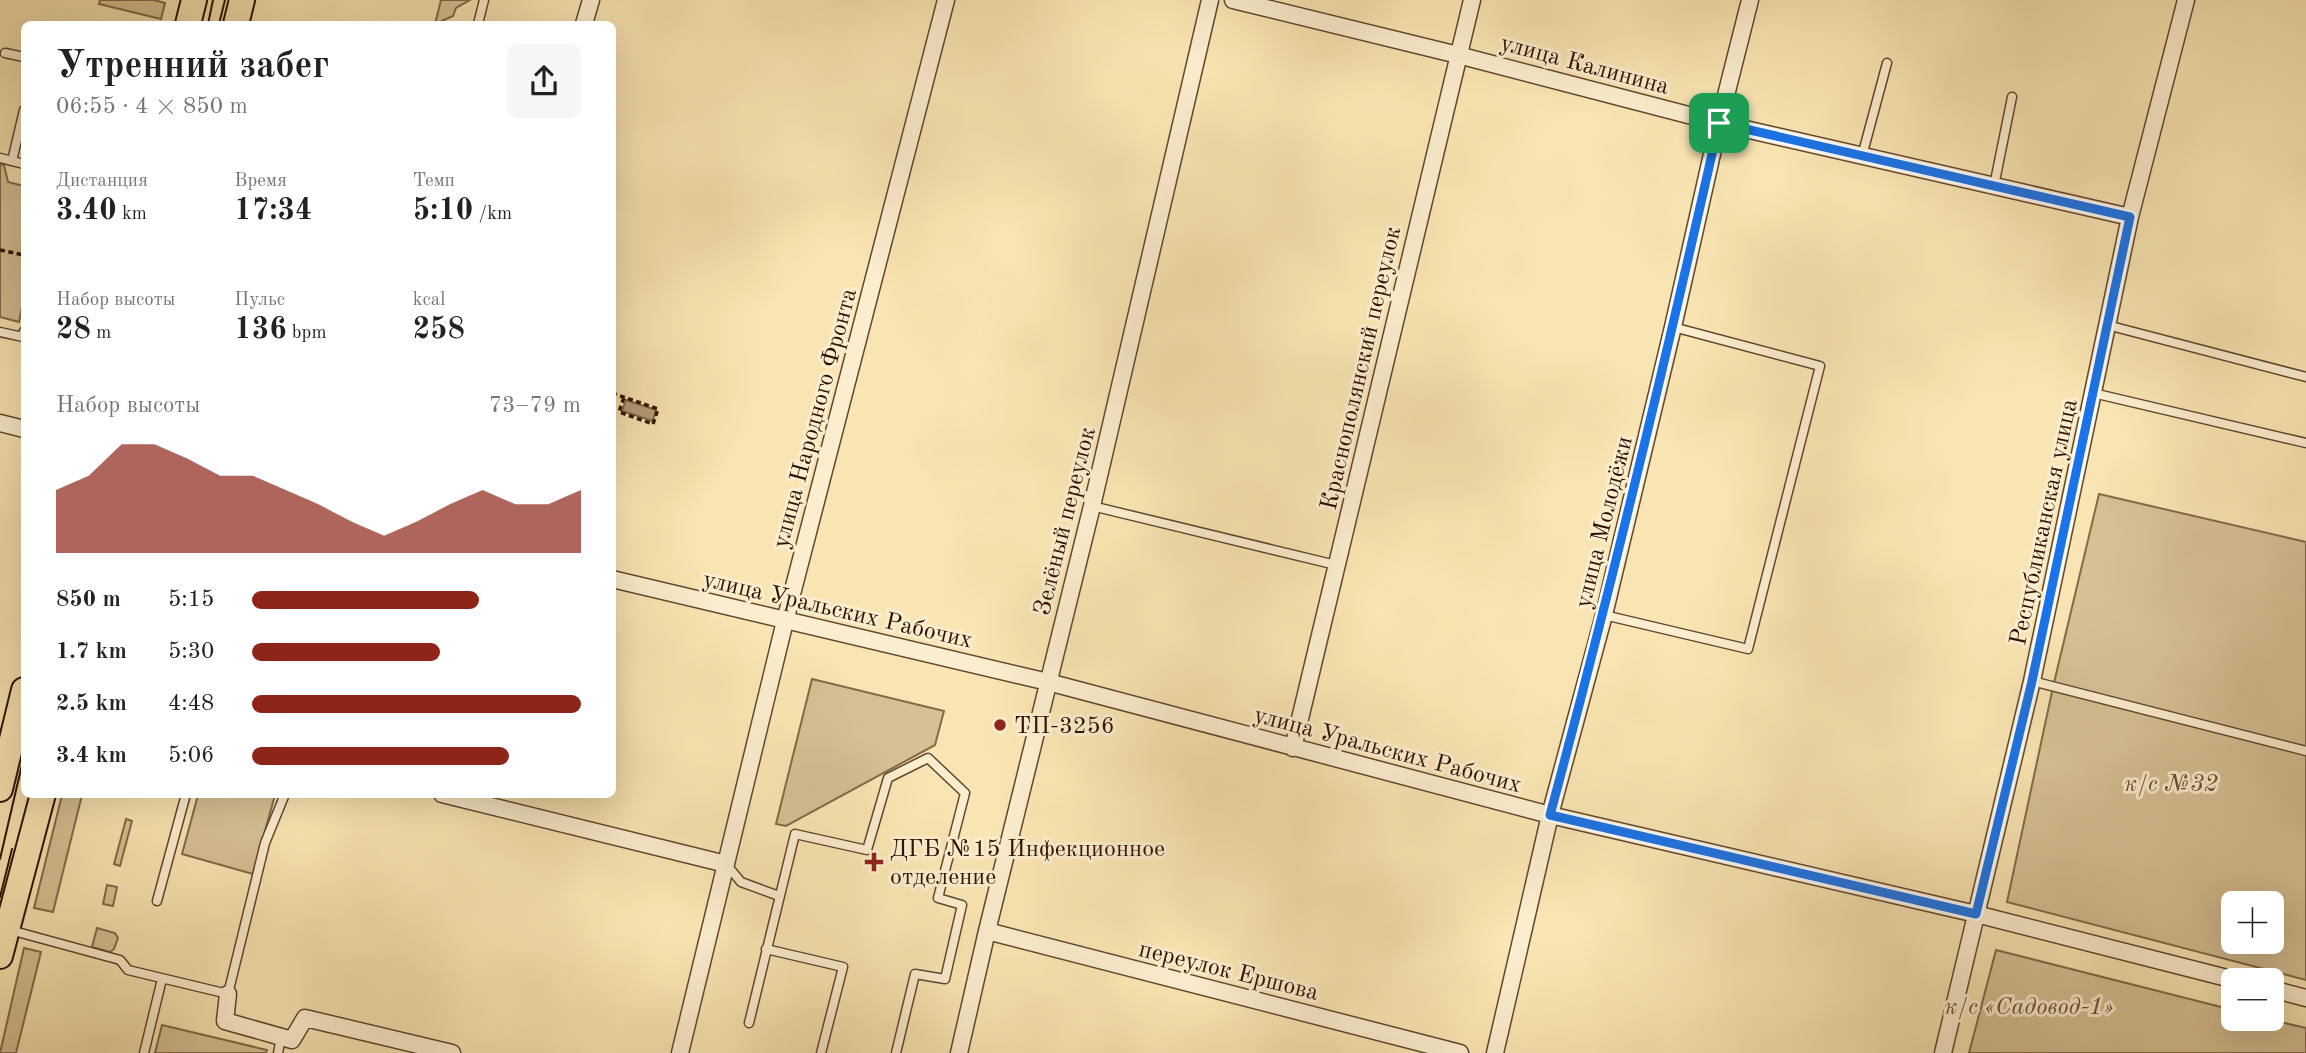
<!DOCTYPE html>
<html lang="ru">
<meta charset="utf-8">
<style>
body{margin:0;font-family:"Old Standard TT",serif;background:#f6f6f6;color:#222;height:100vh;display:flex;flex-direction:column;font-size:26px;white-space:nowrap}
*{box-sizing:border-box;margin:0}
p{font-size:23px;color:#767676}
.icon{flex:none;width:38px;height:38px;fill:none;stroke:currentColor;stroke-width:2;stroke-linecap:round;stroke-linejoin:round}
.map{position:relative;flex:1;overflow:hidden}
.sheet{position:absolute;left:21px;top:21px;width:595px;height:777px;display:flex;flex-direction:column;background:#fff;border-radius:10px;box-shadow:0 7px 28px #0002}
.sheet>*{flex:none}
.controls{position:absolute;left:2221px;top:891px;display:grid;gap:14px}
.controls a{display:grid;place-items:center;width:63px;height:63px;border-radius:10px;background:#fff;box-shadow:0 7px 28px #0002;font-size:35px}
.pin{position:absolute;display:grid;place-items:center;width:60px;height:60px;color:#fff;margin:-30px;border-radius:14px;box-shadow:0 4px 10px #0006}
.round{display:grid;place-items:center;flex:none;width:74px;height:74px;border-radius:10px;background:#f6f6f6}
.headline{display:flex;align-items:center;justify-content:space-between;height:119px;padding:0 35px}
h1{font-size:38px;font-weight:700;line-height:52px}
.stats{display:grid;grid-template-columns:repeat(3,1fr);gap:10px;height:119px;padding:7px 35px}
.stats div{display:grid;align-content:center}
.stats b{font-size:30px;font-weight:700}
.stats small{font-size:19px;font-weight:400}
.stats p{font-size:19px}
.chart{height:196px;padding:14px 35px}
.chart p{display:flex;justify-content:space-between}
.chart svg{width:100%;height:126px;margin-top:7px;fill:#8f2418;opacity:.7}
ul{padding:0 35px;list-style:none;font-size:23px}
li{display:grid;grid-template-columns:112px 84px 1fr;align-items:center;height:52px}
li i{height:18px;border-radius:9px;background:#8f2418}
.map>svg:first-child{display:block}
.green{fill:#d6c195;stroke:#826a4a;stroke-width:2;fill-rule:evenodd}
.water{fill:#b49d76;stroke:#7e6547;stroke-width:2}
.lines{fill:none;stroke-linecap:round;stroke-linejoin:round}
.service-casing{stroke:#61472d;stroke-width:11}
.minor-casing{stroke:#61472d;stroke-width:19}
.primary-casing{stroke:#2e1200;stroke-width:28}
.path{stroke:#2e1200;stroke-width:3.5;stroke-dasharray:5 3.5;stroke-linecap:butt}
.service{stroke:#fbeece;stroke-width:8}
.minor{stroke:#fbeece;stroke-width:16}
.primary{stroke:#f9e5b3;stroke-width:24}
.tram{stroke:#2e1200;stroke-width:2}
.route-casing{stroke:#fff;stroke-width:14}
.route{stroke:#1a73e8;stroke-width:9}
.poi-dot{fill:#8f2418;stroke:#fbeece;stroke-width:2.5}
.labels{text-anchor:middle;stroke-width:6;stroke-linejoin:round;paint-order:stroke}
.street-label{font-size:24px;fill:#2e1200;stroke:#fbeece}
.poi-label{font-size:24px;fill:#2e1200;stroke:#fbeece;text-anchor:start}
.park-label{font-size:24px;font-style:italic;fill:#694f34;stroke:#fbeece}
</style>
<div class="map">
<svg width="2306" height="1053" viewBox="0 0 2306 1053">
<rect width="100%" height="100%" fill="#f9e5b3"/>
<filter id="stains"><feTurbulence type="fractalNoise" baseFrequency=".00286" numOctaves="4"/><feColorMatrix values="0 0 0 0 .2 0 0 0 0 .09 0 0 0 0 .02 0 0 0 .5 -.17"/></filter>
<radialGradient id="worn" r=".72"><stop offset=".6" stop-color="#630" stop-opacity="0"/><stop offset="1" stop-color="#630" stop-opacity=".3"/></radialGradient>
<!-- green -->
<path class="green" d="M 100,0 L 154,0 L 165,3 L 161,19 L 99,4 Z
M 441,0 L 470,0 L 456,8 L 453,16 L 435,24 Z
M 0,164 L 4,165 L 8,182 L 24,186 L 24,297 L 19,322 L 0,317 Z
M 2099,494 L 2306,542 L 2306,980 L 2007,902 L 2053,687 ZM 2233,903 L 2272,903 L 2272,942 L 2233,942 Z
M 812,679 L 944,711 L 935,745 L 786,826 L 776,824 Z
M 62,795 L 82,795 L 53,912 L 34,908 Z
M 198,795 L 275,795 L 253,874 L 182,854 Z
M 126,819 L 132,821 L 120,866 L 114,864 Z
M 107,885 L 117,887 L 113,906 L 103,904 Z
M 97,928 L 115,933 L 118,938 L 114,949 L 110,952 L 92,947 Z
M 24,948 L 41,952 L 16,1053 L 0,1053 Z
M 1996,950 L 2233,1010 L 2233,1018 L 2267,1019 L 2306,1028 L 2306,1053 L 1969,1053 Z
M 162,1025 L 267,1050 L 266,1053 L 155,1053 Z"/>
<!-- water -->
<path class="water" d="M 626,400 L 656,410 L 653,421 L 622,411 Z"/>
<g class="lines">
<!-- service casing -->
<g class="service-casing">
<path id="service" d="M 478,24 L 484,0
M 5,53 L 24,57
M 1862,156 L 1887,63
M 0,158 L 24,164
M 12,161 L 24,110
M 1994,186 L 2012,97
M 2107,325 L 2306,377
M 0,332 L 23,337 L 24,331
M 2093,393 L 2306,443
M 1092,506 L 1336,565
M 1604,615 L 1748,649 L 1820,366 L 1673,327
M 2032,681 L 2306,751
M 726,864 L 741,882 L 779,896
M 157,901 L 186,794
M 10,930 L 120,960 L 128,970 L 228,994 L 265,843 L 285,794
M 766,949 L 843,967 L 821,1053
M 749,1023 L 795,834 L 867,850 L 888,778 L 928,758 L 965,793 L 938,898 L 962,905 L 945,979 L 915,974 L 896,1053
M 144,1053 L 162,979
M 278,1053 L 281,1038"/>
</g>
<!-- minor casing -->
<g class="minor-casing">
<path id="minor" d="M 1233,0 L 1458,55 L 1719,123 L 2130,217
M 584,24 L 591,0
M 0,423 L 24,429
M 612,579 L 1048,682 L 1550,815 L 1976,914 L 2235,980
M 1293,748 L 1472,0
M 442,794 L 726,864
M 987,931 L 1460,1053
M 2272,989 L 2306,998
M 228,994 L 225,1021 L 292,1040 L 305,1018 L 452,1053
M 680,1053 L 785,621 L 946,0
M 959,1053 L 987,931 L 1092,506 L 1210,0
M 1495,1053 L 1550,815 L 1604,615 L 1673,327 L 1719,123 L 1750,0
M 1943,1053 L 2032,681 L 2130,217 L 2186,0"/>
</g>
<!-- primary casing -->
<g class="primary-casing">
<path id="primary" d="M 188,24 L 194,0
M 236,24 L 242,0
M 0,789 L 24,690
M 0,956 L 43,794"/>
</g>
<!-- path -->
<path class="path" d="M 0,250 L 24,255
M 612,393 L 658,409 L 653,424 L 619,412 L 624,397"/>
<!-- service -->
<use href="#service" class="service"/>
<!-- minor -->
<use href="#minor" class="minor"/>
<!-- primary -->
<use href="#primary" class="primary"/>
<!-- tram -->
<path class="tram" d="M 208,24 L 213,0
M 219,24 L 225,0
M 0,859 L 24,756
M 0,897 L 12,849"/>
</g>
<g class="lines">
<!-- route casing -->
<g class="route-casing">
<path id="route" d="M 1719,123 L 2130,217 L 2032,681 L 1976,914 L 1550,815 C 1612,585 1667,355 1719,123 Z"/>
</g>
<!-- route -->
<use href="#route" class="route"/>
</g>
<!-- markers -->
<g class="poi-dot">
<circle cx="1000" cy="725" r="7"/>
<path d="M870.5 851.5h7v7h7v7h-7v7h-7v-7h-7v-7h7z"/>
</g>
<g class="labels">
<!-- street labels -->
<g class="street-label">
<text transform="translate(1585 64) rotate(15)" y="8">улица Калинина</text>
<text transform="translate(1360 368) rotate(-77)" y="8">Краснополянский переулок</text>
<text transform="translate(814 418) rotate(-75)" y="8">улица Народного Фронта</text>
<text transform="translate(1064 521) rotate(-76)" y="8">Зелёный переулок</text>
<text transform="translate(1603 522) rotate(-76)" y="8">улица Молодёжи</text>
<text transform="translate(2043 522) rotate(-78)" y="8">Республиканская улица</text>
<text transform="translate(838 609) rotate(13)" y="8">улица Уральских Рабочих</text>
<text transform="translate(1388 749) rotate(15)" y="8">улица Уральских Рабочих</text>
<text transform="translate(1229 970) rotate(14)" y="8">переулок Ершова</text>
</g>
<!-- poi labels -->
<g class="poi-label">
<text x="1014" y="733">ТП-3256</text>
<text x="890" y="856">ДГБ №15 Инфекционное<tspan x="890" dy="28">отделение</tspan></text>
</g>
<!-- park labels -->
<g class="park-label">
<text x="2171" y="791">к/с №32</text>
<text x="2029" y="1014">к/с «Садовод-1»</text>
</g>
</g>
<rect width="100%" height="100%" filter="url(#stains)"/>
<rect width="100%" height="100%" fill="url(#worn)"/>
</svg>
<div class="controls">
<a>+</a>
<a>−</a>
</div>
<div class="pin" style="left:1719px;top:123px;background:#1e9e55"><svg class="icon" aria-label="arrive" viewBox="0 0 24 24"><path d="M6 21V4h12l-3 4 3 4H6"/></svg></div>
<section class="sheet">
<div class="headline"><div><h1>Утренний забег</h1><p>06:55 · 4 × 850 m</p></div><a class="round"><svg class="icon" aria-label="share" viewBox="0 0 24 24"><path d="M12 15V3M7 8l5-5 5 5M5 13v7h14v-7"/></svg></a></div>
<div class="stats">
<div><p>Дистанция</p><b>3.40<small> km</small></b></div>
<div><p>Время</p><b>17:34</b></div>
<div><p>Темп</p><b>5:10<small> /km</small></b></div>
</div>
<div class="stats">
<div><p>Набор высоты</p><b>28<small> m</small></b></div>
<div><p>Пульс</p><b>136<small> bpm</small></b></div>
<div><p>kcal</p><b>258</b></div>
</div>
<div class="chart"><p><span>Набор высоты</span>73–79 m</p>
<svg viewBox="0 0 160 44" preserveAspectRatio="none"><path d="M0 44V22L10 17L20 6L30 6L40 11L50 17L60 17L70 22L80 27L90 33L100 38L110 33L120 27L130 22L140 27L150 27L160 22V44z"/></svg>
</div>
<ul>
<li><b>850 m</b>5:15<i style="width:69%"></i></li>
<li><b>1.7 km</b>5:30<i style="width:57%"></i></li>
<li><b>2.5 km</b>4:48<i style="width:100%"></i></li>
<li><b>3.4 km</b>5:06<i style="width:78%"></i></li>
</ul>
</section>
</div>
